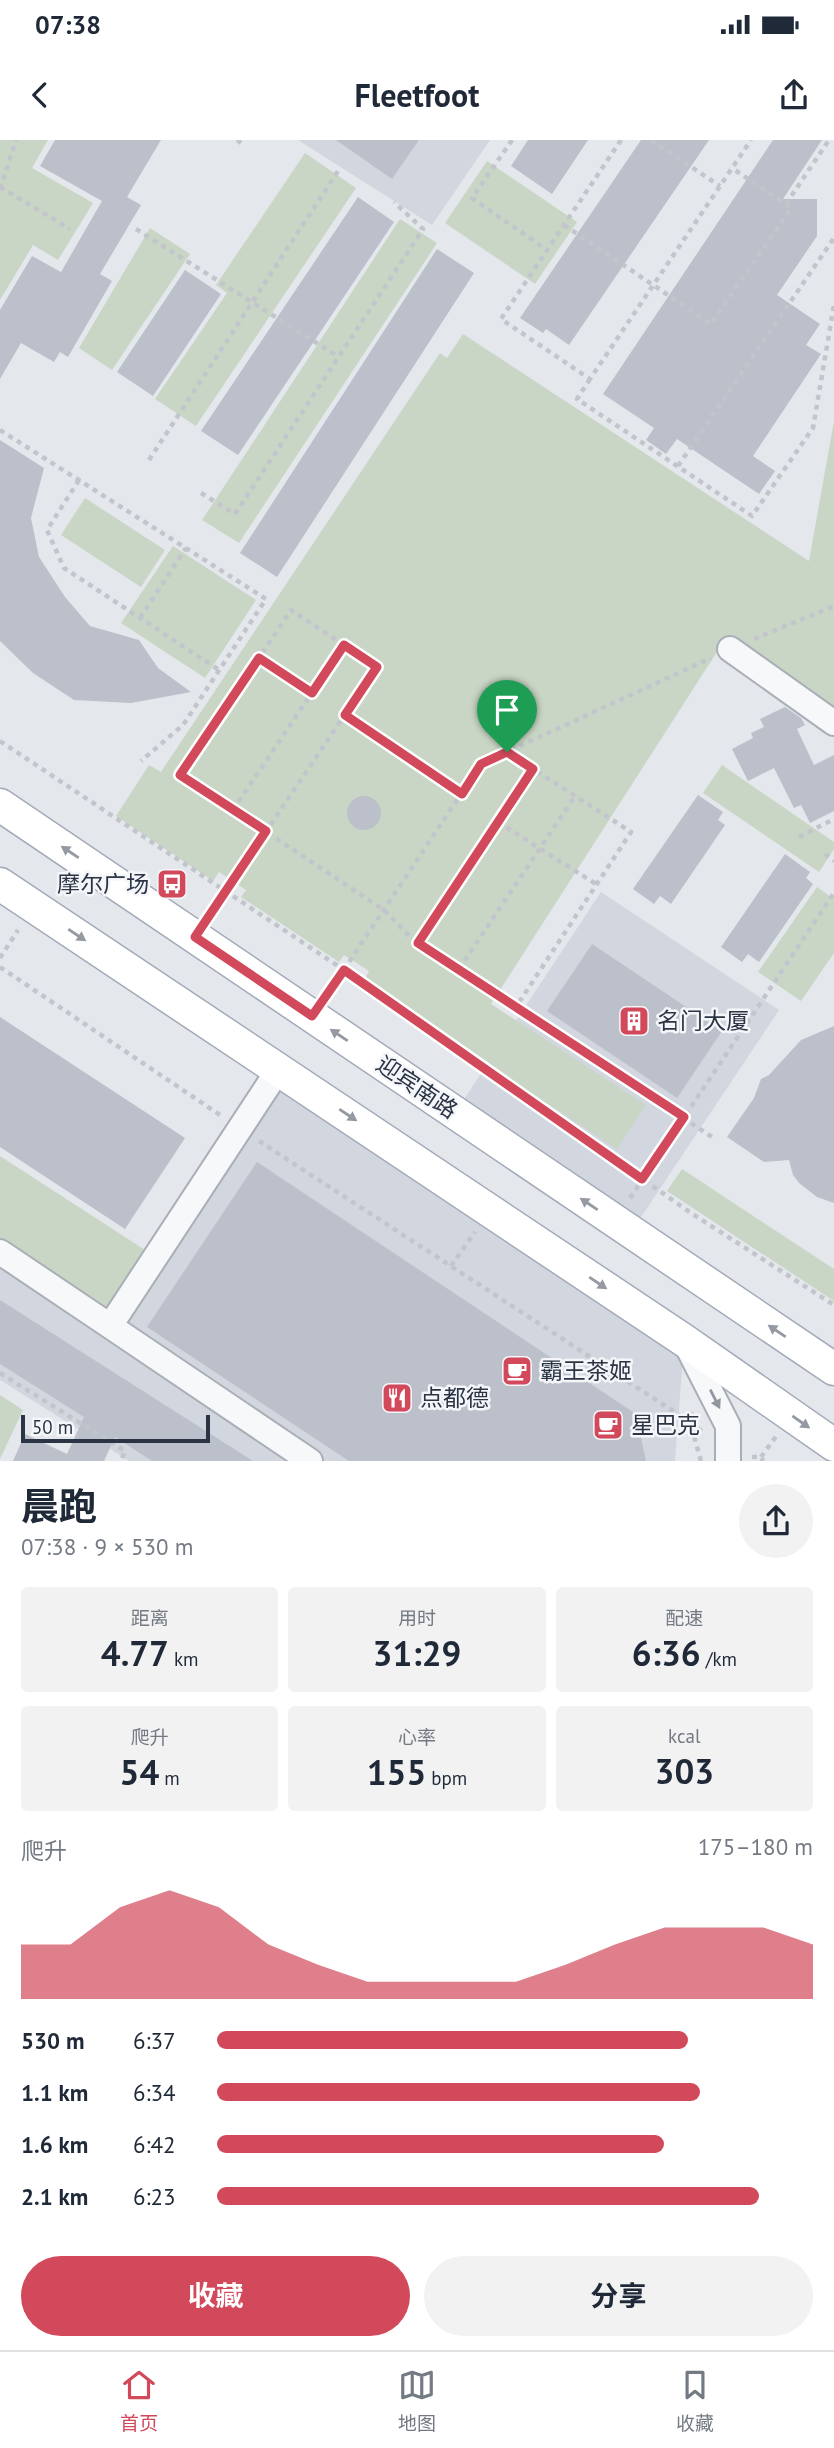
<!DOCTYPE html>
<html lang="zh">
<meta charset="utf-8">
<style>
body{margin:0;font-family:"PT Sans","Noto Sans SC",sans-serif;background:#f2f2f3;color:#1f2937;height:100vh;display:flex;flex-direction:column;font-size:26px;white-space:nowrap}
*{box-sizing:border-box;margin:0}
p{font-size:23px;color:#747a83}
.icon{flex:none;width:38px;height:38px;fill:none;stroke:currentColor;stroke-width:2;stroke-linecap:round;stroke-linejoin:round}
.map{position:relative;height:1321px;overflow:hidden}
.details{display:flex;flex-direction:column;background:#fff;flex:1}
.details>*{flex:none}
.scale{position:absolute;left:21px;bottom:18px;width:189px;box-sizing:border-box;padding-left:7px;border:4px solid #2b3445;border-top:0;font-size:19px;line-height:24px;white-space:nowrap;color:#2b3445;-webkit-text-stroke:5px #f4f6f9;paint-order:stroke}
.pin{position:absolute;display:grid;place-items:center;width:60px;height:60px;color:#fff;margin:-72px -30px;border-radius:50% 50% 50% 0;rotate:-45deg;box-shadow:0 0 7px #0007}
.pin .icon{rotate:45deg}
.round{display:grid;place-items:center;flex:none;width:74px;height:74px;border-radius:37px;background:#f2f2f3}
.overview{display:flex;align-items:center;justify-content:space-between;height:119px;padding:0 21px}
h1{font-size:38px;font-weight:700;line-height:52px}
.metrics{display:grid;grid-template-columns:repeat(3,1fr);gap:10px;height:119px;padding:7px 21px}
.metrics div{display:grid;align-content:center;border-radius:7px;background:#f2f2f3;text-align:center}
.metrics b{font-size:35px;font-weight:700}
.metrics small{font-size:19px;font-weight:400}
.metrics p{font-size:19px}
.chart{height:196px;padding:14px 21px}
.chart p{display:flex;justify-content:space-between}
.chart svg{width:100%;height:126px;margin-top:7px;fill:#d1495b;opacity:.7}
.button{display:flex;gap:14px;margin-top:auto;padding:14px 21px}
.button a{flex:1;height:80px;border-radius:42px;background:#d1495b;color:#fff;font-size:28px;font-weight:700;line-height:80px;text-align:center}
.button a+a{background:#f2f2f3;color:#1f2937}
ul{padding:0 21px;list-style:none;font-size:23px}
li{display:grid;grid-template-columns:112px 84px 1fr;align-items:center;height:52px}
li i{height:18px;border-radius:9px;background:#d1495b}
.status{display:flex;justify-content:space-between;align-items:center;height:49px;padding:0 35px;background:#fff;direction:ltr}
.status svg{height:19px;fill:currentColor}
header{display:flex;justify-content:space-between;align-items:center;height:91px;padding:0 21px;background:#fff;font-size:32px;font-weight:700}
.tabs{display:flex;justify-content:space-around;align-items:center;height:98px;border-top:2px solid #e0e1e3;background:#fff;font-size:19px;color:#747a83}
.tabs a{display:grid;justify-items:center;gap:4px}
.tabs .on{color:#d1495b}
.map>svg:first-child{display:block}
.built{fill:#d2d6de}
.green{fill:#c9d6c5}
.building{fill:#bbc0ca}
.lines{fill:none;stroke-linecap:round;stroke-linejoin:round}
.minor-casing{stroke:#a9aeb7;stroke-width:28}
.major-casing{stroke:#a3abb8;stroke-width:35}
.path{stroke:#c2c5cb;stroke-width:4.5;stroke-dasharray:5 5;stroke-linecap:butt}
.minor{stroke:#f7f8fa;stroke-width:24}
.major{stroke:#fff;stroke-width:32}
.oneway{fill:#959aa2}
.oneway2{fill:#9196a0}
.route-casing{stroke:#fff;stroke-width:14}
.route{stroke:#d1495b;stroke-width:9}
.labels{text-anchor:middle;stroke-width:5;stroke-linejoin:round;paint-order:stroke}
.poi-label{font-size:23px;fill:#2b3445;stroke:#f4f6f9;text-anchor:start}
.street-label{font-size:23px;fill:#2b3445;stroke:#f4f6f9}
</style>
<div class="status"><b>07:38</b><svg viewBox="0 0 49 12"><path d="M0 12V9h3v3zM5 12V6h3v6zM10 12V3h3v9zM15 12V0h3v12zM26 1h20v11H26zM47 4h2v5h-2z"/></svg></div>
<header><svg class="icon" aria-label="back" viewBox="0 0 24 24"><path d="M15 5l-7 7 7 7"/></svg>Fleetfoot<svg class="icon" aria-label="share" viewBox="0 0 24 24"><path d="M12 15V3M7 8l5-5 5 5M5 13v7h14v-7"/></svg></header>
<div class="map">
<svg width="834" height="1321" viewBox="0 0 834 1321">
<rect width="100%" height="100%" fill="#e4e7ec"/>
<!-- built -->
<path class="built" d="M 298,0 L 490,0 L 432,85 Z
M 601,752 L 779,870 L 631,1092 L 455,973 Z
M 279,934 L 684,1203 L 675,1321 L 314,1321 L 112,1185 Z
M 0,1118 L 301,1321 L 129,1321 L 0,1240 Z"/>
<!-- green -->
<path class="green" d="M 0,0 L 48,0 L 32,28 L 93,63 L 58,120 L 33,105 L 0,160 Z
M 305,13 L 356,48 L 196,286 L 155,259 L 227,153 L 216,145 Z
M 487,21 L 577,82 L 535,144 L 445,83 Z
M 400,79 L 437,103 L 239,403 L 202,380 Z
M 150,88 L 190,114 L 112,230 L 79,208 Z
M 463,194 L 809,421 L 834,281 L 834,583 L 722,504 L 491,864 L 646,965 L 617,1009 L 362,843 L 369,831 L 344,815 L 339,822 L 241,757 L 246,750 L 219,732 L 213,741 L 116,676 L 149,625 L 161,632 L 440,213 L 447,218 Z
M 85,358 L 165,410 L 141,447 L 61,395 Z
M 173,406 L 256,460 L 205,538 L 121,483 Z
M 722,625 L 834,702 L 834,709 L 819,732 L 703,653 Z
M 817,747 L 834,759 L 834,813 L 801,861 L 758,832 Z
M 0,1016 L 145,1110 L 105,1173 L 0,1103 Z
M 682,1029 L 834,1129 L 834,1161 L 667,1051 Z
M 0,1255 L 23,1270 L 0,1319 Z"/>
<!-- building -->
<path class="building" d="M 55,0 L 161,0 L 127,57 L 141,65 L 100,134 L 112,141 L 68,217 L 60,212 L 54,222 L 21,203 L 0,239 L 0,170 L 32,116 L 61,132 L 102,61 L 40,26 Z
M 336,0 L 419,0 L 392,39 Z
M 528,0 L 588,0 L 552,54 L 511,26 Z
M 641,0 L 709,0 L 569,205 L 546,189 L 543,193 L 520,178 Z
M 773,0 L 822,0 L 783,59 L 817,59 L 817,96 L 777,155 L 820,184 L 806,205 L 821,214 L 753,316 L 775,331 L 759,354 L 677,299 L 666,314 L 646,300 L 654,288 L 603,254 Z
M 358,57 L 394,82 L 238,315 L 201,291 Z
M 437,109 L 474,133 L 277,437 L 240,413 Z
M 185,130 L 221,154 L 153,256 L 117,232 Z
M 0,300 L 44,328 L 31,378 L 39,417 L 65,457 L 90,486 L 139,500 L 158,528 L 191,552 L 131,563 L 74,560 L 33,533 L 0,501 Z
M 785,567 L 801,578 L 805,585 L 797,589 L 814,625 L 834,615 L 834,671 L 810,683 L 801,665 L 794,668 L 774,628 L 748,641 L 732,609 L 753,598 L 751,593 L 764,587 L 760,579 Z
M 698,655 L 723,672 L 718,680 L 725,685 L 671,764 L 660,756 L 654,764 L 633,749 Z
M347 673a17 17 0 1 1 34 0a17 17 0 1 1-34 0Z
M 785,714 L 810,732 L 806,738 L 813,744 L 759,822 L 748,814 L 742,822 L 721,807 Z
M 592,804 L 722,891 L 677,958 L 547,871 Z
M 0,877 L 185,998 L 125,1089 L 0,1007 Z
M 834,886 L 834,1063 L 817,1057 L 799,1043 L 793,1035 L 789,1020 L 764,1022 L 727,997 L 754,958 L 761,939 L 769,935 L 801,900 Z
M 257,1022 L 636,1274 L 646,1321 L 349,1321 L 147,1187 Z
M 0,1160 L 253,1321 L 152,1321 L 115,1297 L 104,1321 L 13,1321 L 25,1294 L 67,1314 L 84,1277 L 0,1224 Z"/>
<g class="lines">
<!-- minor casing -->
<g class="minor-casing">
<path id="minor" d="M 730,509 L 834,583
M 0,1112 L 110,1186 L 279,929
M 110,1186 L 310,1321
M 685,1202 L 728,1286 L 728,1321"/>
</g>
<!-- major casing -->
<g class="major-casing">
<path id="major" d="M 0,665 L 834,1229
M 0,744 L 685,1201 L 834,1305"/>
</g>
<!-- path -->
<path class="path" d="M 237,0 L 241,3
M 512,0 L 472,58 L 547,110
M 621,0 L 501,179 L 590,239 L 751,0
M 651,0 L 720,46
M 0,47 L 70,89
M 0,49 L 16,0
M 786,64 L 829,0
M 564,85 L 711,184 L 791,68 L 732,28
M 136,89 L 339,217
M 590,239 L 577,259 L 752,376 L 813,288 L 834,165
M 0,290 L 266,459 L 183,585 L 141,621
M 149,320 L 340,28
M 678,326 L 834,98
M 79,340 L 47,390 L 64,428 L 219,530
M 201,353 L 235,374 L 423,89 L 394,62
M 140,478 L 186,408
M 754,499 L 834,466
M 312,553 L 259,518 L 180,635 L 384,770 L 414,801 L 516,867 L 631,692 L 507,612
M 345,575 L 462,654
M 0,601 L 344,830 L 691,1073 L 834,1165
M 233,670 L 344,505
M 498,682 L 596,744
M 799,697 L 834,679
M 825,714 L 834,721
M 209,776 L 377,527 L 291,470 L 259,518
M 418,804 L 533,629
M 0,818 L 18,790
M 0,827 L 220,975
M 459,829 L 575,656
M 327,855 L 481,624 L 711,518
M 516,867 L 715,999
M 259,1001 L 690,1282 L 701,1321
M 630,1058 L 834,753
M 451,1126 L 475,1092
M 0,1233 L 125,1311 L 121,1321
M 692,1272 L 690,1282 L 703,1292
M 752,1317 L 761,1317 L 763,1321
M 761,1317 L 777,1295"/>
<!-- minor -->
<use href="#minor" class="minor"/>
<!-- major -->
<use href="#major" class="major"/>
</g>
<!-- one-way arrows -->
<defs><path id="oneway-solid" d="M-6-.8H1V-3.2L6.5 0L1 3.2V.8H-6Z" transform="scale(1.75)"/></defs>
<g class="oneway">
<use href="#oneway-solid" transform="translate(70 712) rotate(-146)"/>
<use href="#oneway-solid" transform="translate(77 795) rotate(34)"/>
<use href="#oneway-solid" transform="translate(339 895) rotate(-146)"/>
<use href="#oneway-solid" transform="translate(348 975) rotate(34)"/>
<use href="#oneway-solid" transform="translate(589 1064) rotate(-146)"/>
<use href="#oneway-solid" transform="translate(598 1143) rotate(34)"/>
<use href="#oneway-solid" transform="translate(777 1191) rotate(-146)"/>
<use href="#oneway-solid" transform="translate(801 1282) rotate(35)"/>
</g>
<use class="oneway2" href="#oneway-solid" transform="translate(715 1259) rotate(63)"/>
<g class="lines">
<!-- route casing -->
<g class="route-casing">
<path id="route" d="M 344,505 L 377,527 L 345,575 L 462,654 L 481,624 L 507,612 L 533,629 L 418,803 L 684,977 L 642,1039 L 344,830 L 312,876 L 195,797 L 266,691 L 180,635 L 259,518 L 312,553 Z"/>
</g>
<!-- route -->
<use href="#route" class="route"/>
</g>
<!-- icons -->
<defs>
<g id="bus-square" transform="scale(1.575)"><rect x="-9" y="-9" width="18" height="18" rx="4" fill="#d1495b" stroke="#f4f6f9"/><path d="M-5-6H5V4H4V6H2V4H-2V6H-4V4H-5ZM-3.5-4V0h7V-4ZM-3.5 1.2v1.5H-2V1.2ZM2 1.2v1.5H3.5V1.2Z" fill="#fff"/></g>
<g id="building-square" transform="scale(1.575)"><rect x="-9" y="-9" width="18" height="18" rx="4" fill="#d1495b" stroke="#f4f6f9"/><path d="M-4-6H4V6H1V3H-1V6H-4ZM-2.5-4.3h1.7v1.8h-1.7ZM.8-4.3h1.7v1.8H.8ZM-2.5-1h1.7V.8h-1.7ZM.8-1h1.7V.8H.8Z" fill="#fff"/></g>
<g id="cafe-square" transform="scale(1.575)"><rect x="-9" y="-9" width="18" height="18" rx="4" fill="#d1495b" stroke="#f4f6f9"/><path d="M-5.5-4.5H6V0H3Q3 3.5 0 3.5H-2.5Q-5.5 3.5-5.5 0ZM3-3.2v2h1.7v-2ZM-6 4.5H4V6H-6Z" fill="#fff"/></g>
<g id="restaurant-square" transform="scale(1.575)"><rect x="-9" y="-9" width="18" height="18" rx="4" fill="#d1495b" stroke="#f4f6f9"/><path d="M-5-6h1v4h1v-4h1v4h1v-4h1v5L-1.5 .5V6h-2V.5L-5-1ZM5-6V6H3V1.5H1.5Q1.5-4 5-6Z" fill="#fff"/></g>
</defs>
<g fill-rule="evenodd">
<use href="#bus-square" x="172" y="744"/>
<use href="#building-square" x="634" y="881"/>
<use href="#cafe-square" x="517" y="1231"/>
<use href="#restaurant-square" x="397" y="1258"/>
<use href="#cafe-square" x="608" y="1285"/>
</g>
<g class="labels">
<!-- poi labels -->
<g class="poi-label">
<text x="149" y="752" text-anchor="end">摩尔广场</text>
<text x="657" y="889">名门大厦</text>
<text x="540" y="1239">霸王茶姬</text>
<text x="420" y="1266">点都德</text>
<text x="631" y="1293">星巴克</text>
</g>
<!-- street labels -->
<g class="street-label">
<text transform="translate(417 947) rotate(34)" y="8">迎宾南路</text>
</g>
</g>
</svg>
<div class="scale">50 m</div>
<div class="pin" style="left:507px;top:612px;background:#1e9e55"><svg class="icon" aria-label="arrive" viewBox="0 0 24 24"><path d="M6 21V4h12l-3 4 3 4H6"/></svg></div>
</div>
<section class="details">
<div class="overview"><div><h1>晨跑</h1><p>07:38 · 9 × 530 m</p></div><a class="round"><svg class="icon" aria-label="share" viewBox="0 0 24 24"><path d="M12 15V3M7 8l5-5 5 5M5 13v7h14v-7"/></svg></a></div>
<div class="metrics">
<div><p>距离</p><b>4.77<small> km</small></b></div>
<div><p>用时</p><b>31:29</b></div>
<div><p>配速</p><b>6:36<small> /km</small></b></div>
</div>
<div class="metrics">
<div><p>爬升</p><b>54<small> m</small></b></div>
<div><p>心率</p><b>155<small> bpm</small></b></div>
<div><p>kcal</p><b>303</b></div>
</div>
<div class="chart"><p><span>爬升</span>175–180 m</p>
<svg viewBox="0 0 160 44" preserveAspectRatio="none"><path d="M0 44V25L10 25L20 12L30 6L40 12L50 25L60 32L70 38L80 38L90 38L100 38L110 32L120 25L130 19L140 19L150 19L160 25V44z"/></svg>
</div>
<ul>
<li><b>530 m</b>6:37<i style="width:79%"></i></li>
<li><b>1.1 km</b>6:34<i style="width:81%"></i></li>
<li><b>1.6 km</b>6:42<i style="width:75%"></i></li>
<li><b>2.1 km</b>6:23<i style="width:91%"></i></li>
</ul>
<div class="button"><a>收藏</a><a>分享</a></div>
</section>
<nav class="tabs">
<a class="on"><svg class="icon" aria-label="home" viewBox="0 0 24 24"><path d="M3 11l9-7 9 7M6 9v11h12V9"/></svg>首页</a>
<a><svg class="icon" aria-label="map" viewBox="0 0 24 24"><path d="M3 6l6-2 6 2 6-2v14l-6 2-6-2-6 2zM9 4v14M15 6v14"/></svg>地图</a>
<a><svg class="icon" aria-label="saved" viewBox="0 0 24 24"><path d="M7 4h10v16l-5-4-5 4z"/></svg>收藏</a>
</nav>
